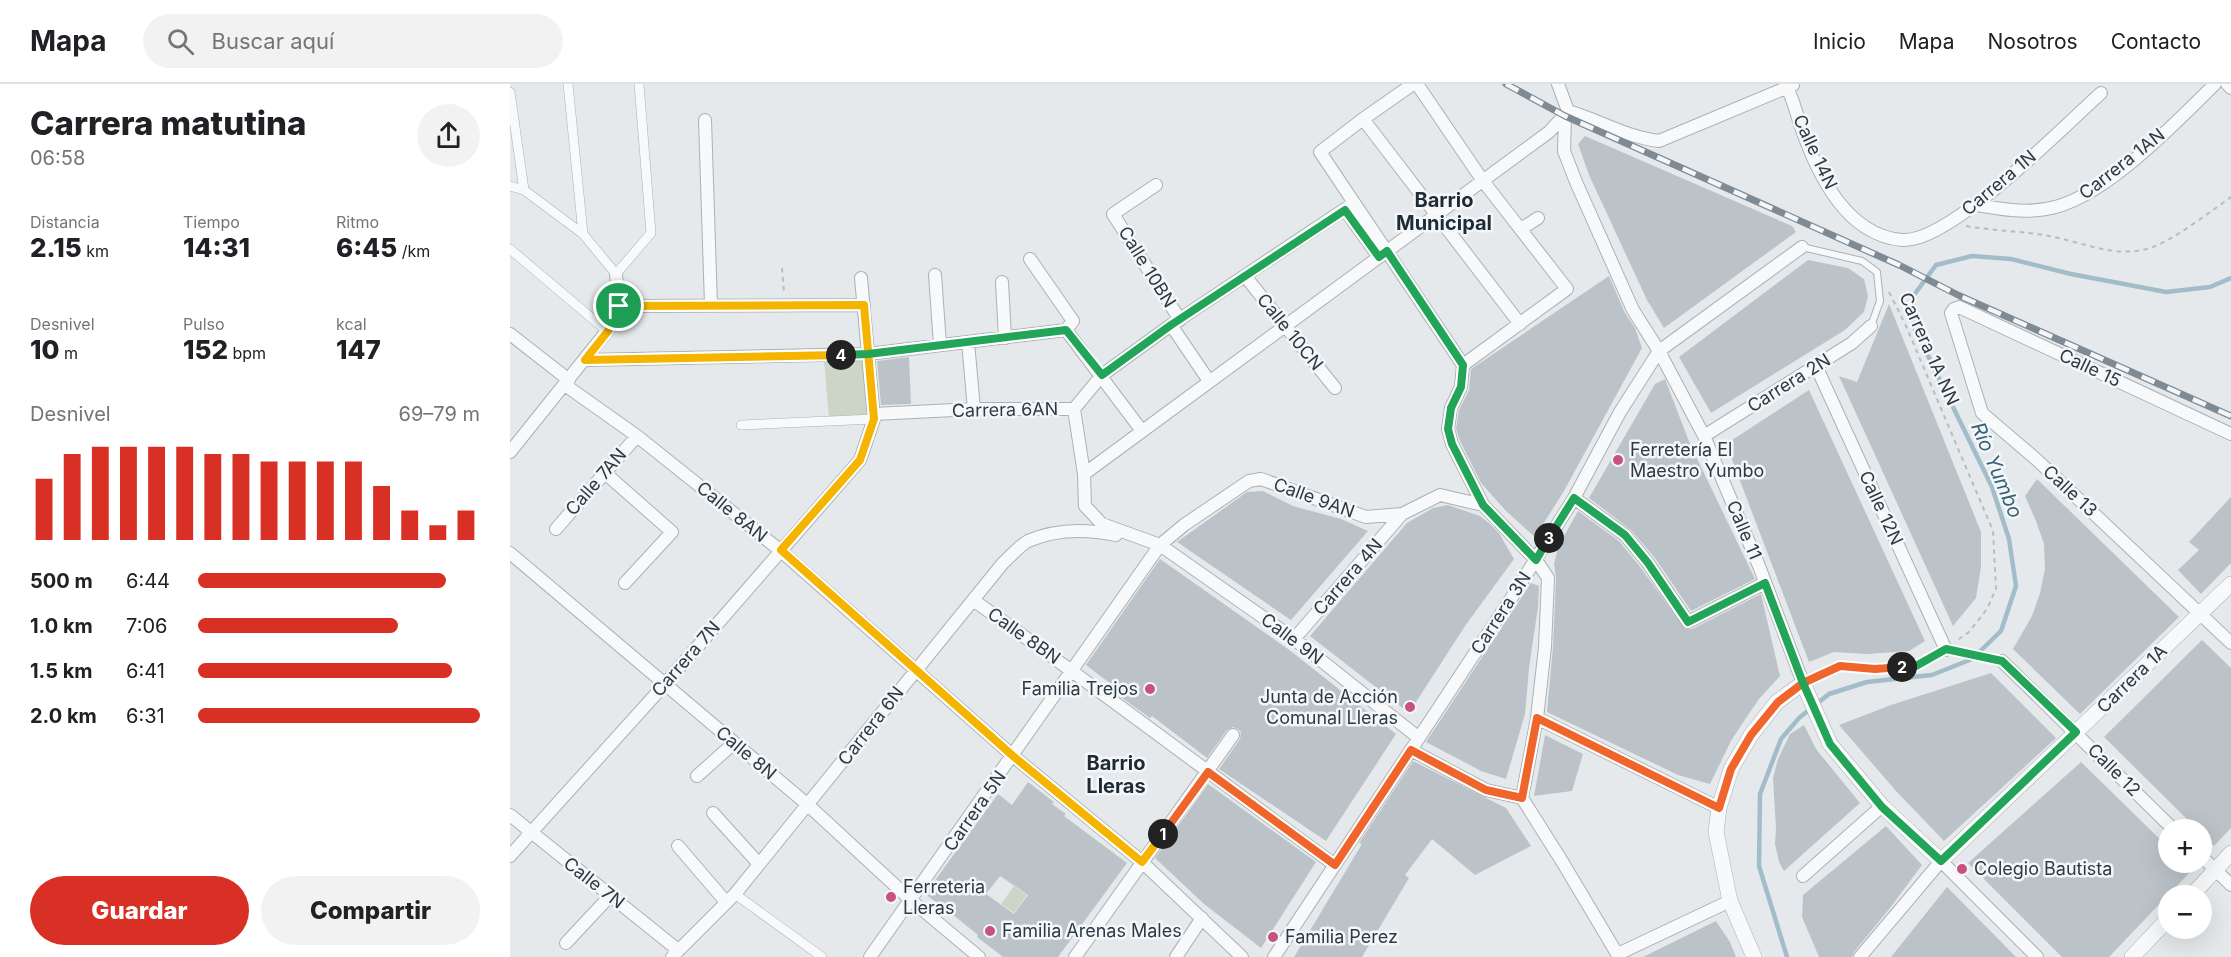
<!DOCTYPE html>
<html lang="es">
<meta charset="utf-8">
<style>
body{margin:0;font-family:Inter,sans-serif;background:#f2f2f2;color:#202124;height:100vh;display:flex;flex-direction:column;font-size:22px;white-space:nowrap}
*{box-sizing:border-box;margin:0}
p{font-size:20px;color:#757577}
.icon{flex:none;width:33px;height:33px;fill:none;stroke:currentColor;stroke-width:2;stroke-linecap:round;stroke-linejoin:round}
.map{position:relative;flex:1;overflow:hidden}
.sheet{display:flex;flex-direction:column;background:#fff;width:510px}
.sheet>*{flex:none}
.tools{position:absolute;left:1648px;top:735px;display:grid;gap:12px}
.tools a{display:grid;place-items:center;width:54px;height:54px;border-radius:50%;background:#fff;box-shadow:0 6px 24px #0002;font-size:30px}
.pin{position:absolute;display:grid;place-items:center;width:51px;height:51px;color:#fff;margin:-26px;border:3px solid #fff;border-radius:50%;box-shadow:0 2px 6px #0007}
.km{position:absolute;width:30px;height:30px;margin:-15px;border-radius:50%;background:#222;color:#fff;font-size:16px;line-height:30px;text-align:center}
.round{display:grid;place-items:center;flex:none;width:63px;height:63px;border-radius:32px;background:#f2f2f2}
.head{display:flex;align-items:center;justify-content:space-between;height:102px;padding:0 30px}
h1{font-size:33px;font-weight:800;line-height:45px}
.stats{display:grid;grid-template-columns:repeat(3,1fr);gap:9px;height:102px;padding:6px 30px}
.stats div{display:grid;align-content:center}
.stats b{font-size:26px;font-weight:800}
.stats small{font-size:16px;font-weight:400}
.stats p{font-size:16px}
.chart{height:168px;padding:12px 30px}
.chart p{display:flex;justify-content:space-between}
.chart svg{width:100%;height:108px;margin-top:6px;stroke:#d93025;stroke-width:6}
.button{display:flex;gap:12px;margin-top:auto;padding:12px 30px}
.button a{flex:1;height:69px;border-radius:36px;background:#d93025;color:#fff;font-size:24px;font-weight:800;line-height:69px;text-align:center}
.button a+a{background:#f2f2f2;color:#202124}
ul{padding:0 30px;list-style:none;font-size:20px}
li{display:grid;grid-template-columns:96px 72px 1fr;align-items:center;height:45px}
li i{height:15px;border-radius:8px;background:#d93025}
header{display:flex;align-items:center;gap:36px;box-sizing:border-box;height:84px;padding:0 30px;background:#fff;border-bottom:2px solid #e0e0e0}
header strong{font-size:28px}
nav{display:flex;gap:33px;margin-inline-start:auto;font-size:21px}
.search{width:420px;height:54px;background:#f2f2f2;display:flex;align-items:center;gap:15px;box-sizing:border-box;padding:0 21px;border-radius:33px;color:#757577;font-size:22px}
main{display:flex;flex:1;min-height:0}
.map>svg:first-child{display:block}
.green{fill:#cdd5c6}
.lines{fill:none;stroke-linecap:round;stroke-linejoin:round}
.stream{stroke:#a2bdc9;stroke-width:4.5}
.building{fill:#bcc3c8;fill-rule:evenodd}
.service-casing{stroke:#aab1b5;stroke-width:8}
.pedestrian-casing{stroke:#aab1b5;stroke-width:10}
.minor-casing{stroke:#aab1b5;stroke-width:14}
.tertiary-casing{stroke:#aab1b5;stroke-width:16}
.path{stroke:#b6bcbf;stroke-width:2;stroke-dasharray:4.5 4.5;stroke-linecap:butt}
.service{stroke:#f7f9fa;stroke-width:6}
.pedestrian{stroke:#f7f9fa;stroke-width:9}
.minor{stroke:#f7f9fa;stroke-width:12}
.tertiary{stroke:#f7f9fa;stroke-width:15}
.rail-casing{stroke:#7f8b94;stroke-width:7}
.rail{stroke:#f4f7f9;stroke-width:4.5;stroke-dasharray:14;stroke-linecap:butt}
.split-1-casing{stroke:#fff;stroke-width:12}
.split-2-casing{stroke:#fff;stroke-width:12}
.split-3-casing{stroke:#fff;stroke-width:12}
.split-4-casing{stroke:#fff;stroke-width:12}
.split-5-casing{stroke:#fff;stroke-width:12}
.split-1{stroke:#f5b400;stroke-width:8}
.split-2{stroke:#f0652b;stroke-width:8}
.split-3{stroke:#22a559;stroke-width:8}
.split-4{stroke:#22a559;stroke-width:8}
.split-5{stroke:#f5b400;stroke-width:8}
.poi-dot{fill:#c7537d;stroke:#f4f7f9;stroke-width:2}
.labels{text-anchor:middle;stroke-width:5;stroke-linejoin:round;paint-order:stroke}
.street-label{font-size:18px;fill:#2d3a43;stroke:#f4f7f9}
.poi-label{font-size:18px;fill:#2d3a43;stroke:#f4f7f9;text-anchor:start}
.neighbourhood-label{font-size:20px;font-weight:bold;fill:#1f2b34;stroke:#f4f7f9}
.water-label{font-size:20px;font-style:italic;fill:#396175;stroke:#f4f7f9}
</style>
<header>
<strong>Mapa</strong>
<div class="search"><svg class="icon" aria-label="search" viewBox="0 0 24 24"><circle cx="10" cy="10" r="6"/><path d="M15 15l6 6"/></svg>Buscar aquí</div>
<nav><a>Inicio</a><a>Mapa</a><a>Nosotros</a><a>Contacto</a></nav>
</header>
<main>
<section class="sheet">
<div class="head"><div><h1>Carrera matutina</h1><p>06:58</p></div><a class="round"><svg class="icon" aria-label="share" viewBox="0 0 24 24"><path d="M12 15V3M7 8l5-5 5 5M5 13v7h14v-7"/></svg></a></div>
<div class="stats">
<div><p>Distancia</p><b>2.15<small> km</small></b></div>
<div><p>Tiempo</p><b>14:31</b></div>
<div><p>Ritmo</p><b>6:45<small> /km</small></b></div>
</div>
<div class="stats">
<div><p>Desnivel</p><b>10<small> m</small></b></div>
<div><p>Pulso</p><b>152<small> bpm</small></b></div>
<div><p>kcal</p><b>147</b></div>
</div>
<div class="chart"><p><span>Desnivel</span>69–79 m</p>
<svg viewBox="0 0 160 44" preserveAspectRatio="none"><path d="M5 44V19M15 44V9M25 44V6M35 44V6M45 44V6M55 44V6M65 44V9M75 44V9M85 44V12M95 44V12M105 44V12M115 44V12M125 44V22M135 44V32M145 44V38M155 44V32"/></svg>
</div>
<ul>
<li><b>500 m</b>6:44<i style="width:88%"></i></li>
<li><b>1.0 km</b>7:06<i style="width:71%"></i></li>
<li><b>1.5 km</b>6:41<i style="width:90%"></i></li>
<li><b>2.0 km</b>6:31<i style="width:100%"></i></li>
</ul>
<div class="button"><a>Guardar</a><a>Compartir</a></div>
</section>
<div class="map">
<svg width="1721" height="873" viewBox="0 0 1721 873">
<rect width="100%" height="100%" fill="#e5e9eb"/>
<!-- green -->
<path class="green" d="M 355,274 L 360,331 L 319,335 L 314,276 Z
M 504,802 L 517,811 L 504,829 L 491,820 Z"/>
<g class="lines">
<!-- stream -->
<path class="stream" d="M 1277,873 L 1249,782 L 1250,710 L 1271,655 L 1289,634 L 1319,610 L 1357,598 L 1422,591 L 1462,575 L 1491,547 L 1506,502 L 1499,455 L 1482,403 L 1403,241 L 1404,211 L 1426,181 L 1462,172 L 1501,175 L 1561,190 L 1656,208 L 1700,203 L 1721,194"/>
</g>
<!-- building -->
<path class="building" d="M 1075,52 L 1282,142 L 1286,148 L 1154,244 L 1137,216 L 1079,91 L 1068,60 Z
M 1298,176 L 1338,184 L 1354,195 L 1358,212 L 1354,228 L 1335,246 L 1201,329 L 1169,273 Z
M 1099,192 L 1115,229 L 1125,244 L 1132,264 L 1054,407 L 1025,453 L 996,427 L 971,399 L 950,357 L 946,345 L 949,326 L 959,306 L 961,285 Z
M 1379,220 L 1471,448 L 1471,483 L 1466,514 L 1443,542 L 1329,292 L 1347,298 Z
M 399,273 L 401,320 L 371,321 L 367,277 Z
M 1155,295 L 1180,360 L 1245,495 L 1181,527 L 1145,474 L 1121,446 L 1079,414 L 1145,300 Z
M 1299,306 L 1415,557 L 1399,567 L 1358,570 L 1324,568 L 1299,578 L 1216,360 Z
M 1527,395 L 1669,533 L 1570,630 L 1503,565 L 1522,532 L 1530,509 L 1535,485 L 1534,460 L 1526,437 L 1515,412 Z
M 753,407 L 783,422 L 831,435 L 858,447 L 781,536 L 667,458 L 737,408 Z
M 1721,413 L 1721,479 L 1691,510 L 1668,486 L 1689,466 L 1679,458 Z
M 938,421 L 970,432 L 979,439 L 989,449 L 1004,475 L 955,542 L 899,629 L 800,552 L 897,439 L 923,424 Z
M 1068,427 L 1109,457 L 1131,484 L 1175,545 L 1182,545 L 1251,510 L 1270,592 L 1249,615 L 1234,637 L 1221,657 L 1200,700 L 1168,691 L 1037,628 L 1043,563 L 1046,494 L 1044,480 L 1049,461 Z
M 650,475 L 778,565 L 886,650 L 816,757 L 709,685 L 730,655 L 731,648 L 728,645 L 723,643 L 717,646 L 697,674 L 642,632 L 640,634 L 611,613 L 614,610 L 576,581 Z
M 1021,499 L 1029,502 L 1028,523 L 1019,584 L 1015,630 L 996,695 L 971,687 L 916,658 Z
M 1692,556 L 1721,584 L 1721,744 L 1704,762 L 1692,750 L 1692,746 L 1688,746 L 1594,653 Z
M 1481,589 L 1546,654 L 1434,757 L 1386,707 L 1329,641 L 1381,621 Z
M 1294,641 L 1306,665 L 1350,719 L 1274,787 L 1269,778 L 1265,760 L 1266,744 L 1263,694 L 1268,675 L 1280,650 Z
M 1035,651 L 1073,670 L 1062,707 L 1024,712 Z
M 903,677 L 996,724 L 1021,762 L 965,791 L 922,755 L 895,791 L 899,794 L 852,873 L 784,873 L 852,760 L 849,759 Z
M 1571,678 L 1659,764 L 1659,778 L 1674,778 L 1682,786 L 1599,873 L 1552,873 L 1458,779 Z
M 518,698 L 544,718 L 542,720 L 556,730 L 554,732 L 617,779 L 548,873 L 493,873 L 467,853 L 468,851 L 442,830 L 415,810 L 488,710 L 502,721 ZM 490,792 L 518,811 L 504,830 L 476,810 Z
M 698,700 L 806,778 L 751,864 L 694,820 L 645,774 Z
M 1376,742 L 1412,781 L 1380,824 L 1344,868 L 1342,873 L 1309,873 L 1292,833 L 1293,811 Z
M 1437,803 L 1506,873 L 1381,873 Z
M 1206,837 L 1220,858 L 1226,873 L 1133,873 Z"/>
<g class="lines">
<!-- service casing -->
<g class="service-casing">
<path id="service" d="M 1292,163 L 1352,177 L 1367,188 L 1370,217 L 1361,242"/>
</g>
<!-- pedestrian casing -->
<g class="pedestrian-casing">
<path id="pedestrian" d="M 58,0 L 73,150
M 0,8 L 14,106 L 73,150 L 106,190 L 141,149 L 129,0
M 0,102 L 14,106
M 0,165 L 97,247
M 231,341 L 364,335
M 225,810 L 312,873"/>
</g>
<!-- minor casing -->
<g class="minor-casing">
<path id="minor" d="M 903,0 L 853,35 L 810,68 L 953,281 L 951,303 L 941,324 L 938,345 L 942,360 L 973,421 L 1026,476 L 1038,494 L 1035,563 L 1027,634 L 1012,714
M 907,0 L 973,97 L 1057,205 L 953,281
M 1048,0 L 1058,27
M 1275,0 C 1283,13 1286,29 1291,43 C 1300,69 1311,95 1328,117 C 1343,137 1365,154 1392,156 C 1439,160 1554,42 1591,9
M 1717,0 L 1721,4
M 1058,27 C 1089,36 1116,53 1149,57 L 1283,1
M 1055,32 L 1054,67 L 1066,98 L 1123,226 L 1149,267 L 1194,352 L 1249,482 L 1293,599
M 853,35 L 1010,240
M 195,36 L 201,221
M 646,101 L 603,130 L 670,236
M 1467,121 C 1490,125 1513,129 1536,125 C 1592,117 1665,39 1705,0
M 835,126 L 869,173
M 1011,145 L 1028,134
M 520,175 L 563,237 L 556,246
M 425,191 L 430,261
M 735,192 L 825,304
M 492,198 L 495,254
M 109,222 L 354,221
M 661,241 L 699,297
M 556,246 L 632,347
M 0,250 L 59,296
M 458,258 L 464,325
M 75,276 L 358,270 L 556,246
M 1306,282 L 1436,566
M 55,301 L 127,352 L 271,467 L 503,672 L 632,778 L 732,873
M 564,325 L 592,291 L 661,241 L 844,119
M 564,325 L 574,390
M 364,330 L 464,325 L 564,325
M 1721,350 L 1449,223 L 1444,225 L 1441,229 L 1472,329 L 1527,376 L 1721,559
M 1194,352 L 1342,259 L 1361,242
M 0,368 L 97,247 L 109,222 L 106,190
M 95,389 L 162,448 L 115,499
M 1064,414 L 1115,451 L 1138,479 L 1178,538 L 1255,499
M 46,445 L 127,352
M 0,469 L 298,721 L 402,817 L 469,873
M 463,516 C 585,602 704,693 825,781
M 784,555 L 892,430
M 1492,577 L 1664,746
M 1027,634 L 1209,724
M 909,654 L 784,555 L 650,461 L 592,440 L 575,422 L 574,390 L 1039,48 L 1058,27
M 901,666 L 976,706 L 1012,714 L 1053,779 L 1109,873
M 187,692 L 224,659
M 203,729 L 249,780
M 0,731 L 168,866
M 168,762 L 216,818
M 0,772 L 155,600 L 350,376 L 364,335 L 351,194
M 1692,773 L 1721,801
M 1293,792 L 1372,722
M 56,859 L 100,812
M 1108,870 L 1220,817
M 162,873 L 225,810 L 493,479 C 501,472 509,462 518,457 C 545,445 577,445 606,451
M 360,873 L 650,461 L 674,441 L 739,397 L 751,395 L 856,433 L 892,430 L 930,411 L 973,421
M 565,873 L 723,651
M 666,873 L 692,834
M 764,873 L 1004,510 L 1064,414 L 1110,328 L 1149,267 L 1292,163
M 1350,873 L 1431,777 L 1527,873"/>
</g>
<!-- tertiary casing -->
<g class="tertiary-casing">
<path id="tertiary" d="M 1681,812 L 1721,769
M 1244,873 L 1220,817 L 1206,748 L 1209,724 L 1221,685 L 1241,651 L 1267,618 L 1293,599 L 1320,660 L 1372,722 L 1431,777 L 1721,500
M 1622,873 L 1659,834"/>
</g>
<!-- path -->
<path class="path" d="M 1456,142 C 1484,147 1512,147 1539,152 C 1573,158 1608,176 1643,163 C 1666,154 1700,128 1721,113
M 272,184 L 274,209
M 1379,208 L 1396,242 L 1483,447 L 1486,505 L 1477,525 L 1459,548 L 1445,558
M 1448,568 L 1481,574
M 1305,593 L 1330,582 L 1365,585 L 1406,582 L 1425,571"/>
<!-- service -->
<use href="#service" class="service"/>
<!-- pedestrian -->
<use href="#pedestrian" class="pedestrian"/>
<!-- minor -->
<use href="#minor" class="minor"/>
<!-- tertiary -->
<use href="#tertiary" class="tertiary"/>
<!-- rail casing -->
<g class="rail-casing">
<path id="rail" d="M 996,0 L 1055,32 L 1389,181 L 1450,212 L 1721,332"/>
</g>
<!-- rail -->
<use href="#rail" class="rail"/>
</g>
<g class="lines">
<!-- split-1 casing -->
<g class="split-1-casing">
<path id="split-1" d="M 109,222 L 354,221 L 364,335 L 350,376 L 271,466 L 503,672 L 632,778 L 653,750"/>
</g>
<!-- split-2 casing -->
<g class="split-2-casing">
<path id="split-2" d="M 653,750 L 698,688 L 825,781 L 901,666 L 976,706 L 1012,714 L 1027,634 L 1209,724 L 1221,685 L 1241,651 L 1268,618 L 1293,599 L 1330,582 L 1365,585 L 1392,583"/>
</g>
<!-- split-3 casing -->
<g class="split-3-casing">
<path id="split-3" d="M 1039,454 L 1064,414 L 1115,451 L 1138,479 L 1178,538 L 1255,499 L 1293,599 L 1320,660 L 1372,723 L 1431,777 L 1566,648 L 1492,577 L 1436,565 L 1406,582 L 1392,583"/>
</g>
<!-- split-4 casing -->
<g class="split-4-casing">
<path id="split-4" d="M 331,271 L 358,270 L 556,246 L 592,291 L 661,241 L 835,126 L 869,173 L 877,167 L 953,281 L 951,303 L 941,324 L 938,345 L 942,360 L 973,421 L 1026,476 L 1039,454"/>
</g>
<!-- split-5 casing -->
<g class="split-5-casing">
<path id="split-5" d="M 109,222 L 98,247 L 75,276 L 331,271"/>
</g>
<!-- split-1 -->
<use href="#split-1" class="split-1"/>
<!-- split-2 -->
<use href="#split-2" class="split-2"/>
<!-- split-3 -->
<use href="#split-3" class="split-3"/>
<!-- split-4 -->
<use href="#split-4" class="split-4"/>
<!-- split-5 -->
<use href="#split-5" class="split-5"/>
</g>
<!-- markers -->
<g class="poi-dot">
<circle cx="1108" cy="376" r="6"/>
<circle cx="640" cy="605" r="6"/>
<circle cx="900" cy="623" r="6"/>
<circle cx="1452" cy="785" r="6"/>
<circle cx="381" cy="813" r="6"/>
<circle cx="480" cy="847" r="6"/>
<circle cx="763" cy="853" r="6"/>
</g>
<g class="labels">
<!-- street labels -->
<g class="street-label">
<text transform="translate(1305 68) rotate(65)" y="6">Calle 14N</text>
<text transform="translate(1612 80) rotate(-38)" y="6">Carrera 1AN</text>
<text transform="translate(1489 99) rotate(-40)" y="6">Carrera 1N</text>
<text transform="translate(637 183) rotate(58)" y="6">Calle 10BN</text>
<text transform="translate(780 248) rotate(51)" y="6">Calle 10CN</text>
<text transform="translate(1419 265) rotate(66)" y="6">Carrera 1A NN</text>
<text transform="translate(1580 284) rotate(25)" y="6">Calle 15</text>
<text transform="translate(1279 299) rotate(-32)" y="6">Carrera 2N</text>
<text transform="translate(495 326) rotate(-1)" y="6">Carrera 6AN</text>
<text transform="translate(86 398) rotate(-49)" y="6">Calle 7AN</text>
<text transform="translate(1560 407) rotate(43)" y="6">Calle 13</text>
<text transform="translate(804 414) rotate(20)" y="6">Calle 9AN</text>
<text transform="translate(1371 424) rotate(65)" y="6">Calle 12N</text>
<text transform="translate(222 428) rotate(39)" y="6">Calle 8AN</text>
<text transform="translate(1234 446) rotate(67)" y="6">Calle 11</text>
<text transform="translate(838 493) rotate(-49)" y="6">Carrera 4N</text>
<text transform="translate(991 529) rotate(-57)" y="6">Carrera 3N</text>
<text transform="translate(514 552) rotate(35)" y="6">Calle 8BN</text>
<text transform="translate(782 555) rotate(37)" y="6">Calle 9N</text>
<text transform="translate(176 575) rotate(-49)" y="6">Carrera 7N</text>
<text transform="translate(1622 595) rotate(-44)" y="6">Carrera 1A</text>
<text transform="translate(361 642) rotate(-52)" y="6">Carrera 6N</text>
<text transform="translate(236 669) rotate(40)" y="6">Calle 8N</text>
<text transform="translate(1604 686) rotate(45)" y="6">Calle 12</text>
<text transform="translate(465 727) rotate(-55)" y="6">Carrera 5N</text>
<text transform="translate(84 799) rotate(38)" y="6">Calle 7N</text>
</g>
<!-- poi labels -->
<g class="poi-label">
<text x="1120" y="372">Ferretería El<tspan x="1120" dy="21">Maestro Yumbo</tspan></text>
<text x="628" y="611" text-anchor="end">Familia Trejos</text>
<text x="888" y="619" text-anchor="end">Junta de Acción<tspan x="888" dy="21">Comunal Lleras</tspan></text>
<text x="1464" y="791">Colegio Bautista</text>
<text x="393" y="809">Ferreteria<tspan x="393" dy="21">Lleras</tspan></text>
<text x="492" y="853">Familia Arenas Males</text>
<text x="775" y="859">Familia Perez</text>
</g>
<!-- neighbourhood labels -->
<g class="neighbourhood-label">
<text x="934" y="123">Barrio<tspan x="934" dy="23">Municipal</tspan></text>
<text x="606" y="686">Barrio<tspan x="606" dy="23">Lleras</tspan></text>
</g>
<!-- water labels -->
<g class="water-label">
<text transform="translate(1487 386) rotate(67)" y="7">Río Yumbo</text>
</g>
</g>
</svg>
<div class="tools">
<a>+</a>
<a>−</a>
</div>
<div class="pin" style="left:109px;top:222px;background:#1e9e55"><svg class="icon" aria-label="arrive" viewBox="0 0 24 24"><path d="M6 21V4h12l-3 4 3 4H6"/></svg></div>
<b class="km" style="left:653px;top:750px">1</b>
<b class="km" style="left:1392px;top:583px">2</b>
<b class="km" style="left:1039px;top:454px">3</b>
<b class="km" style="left:331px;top:271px">4</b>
</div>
</main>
